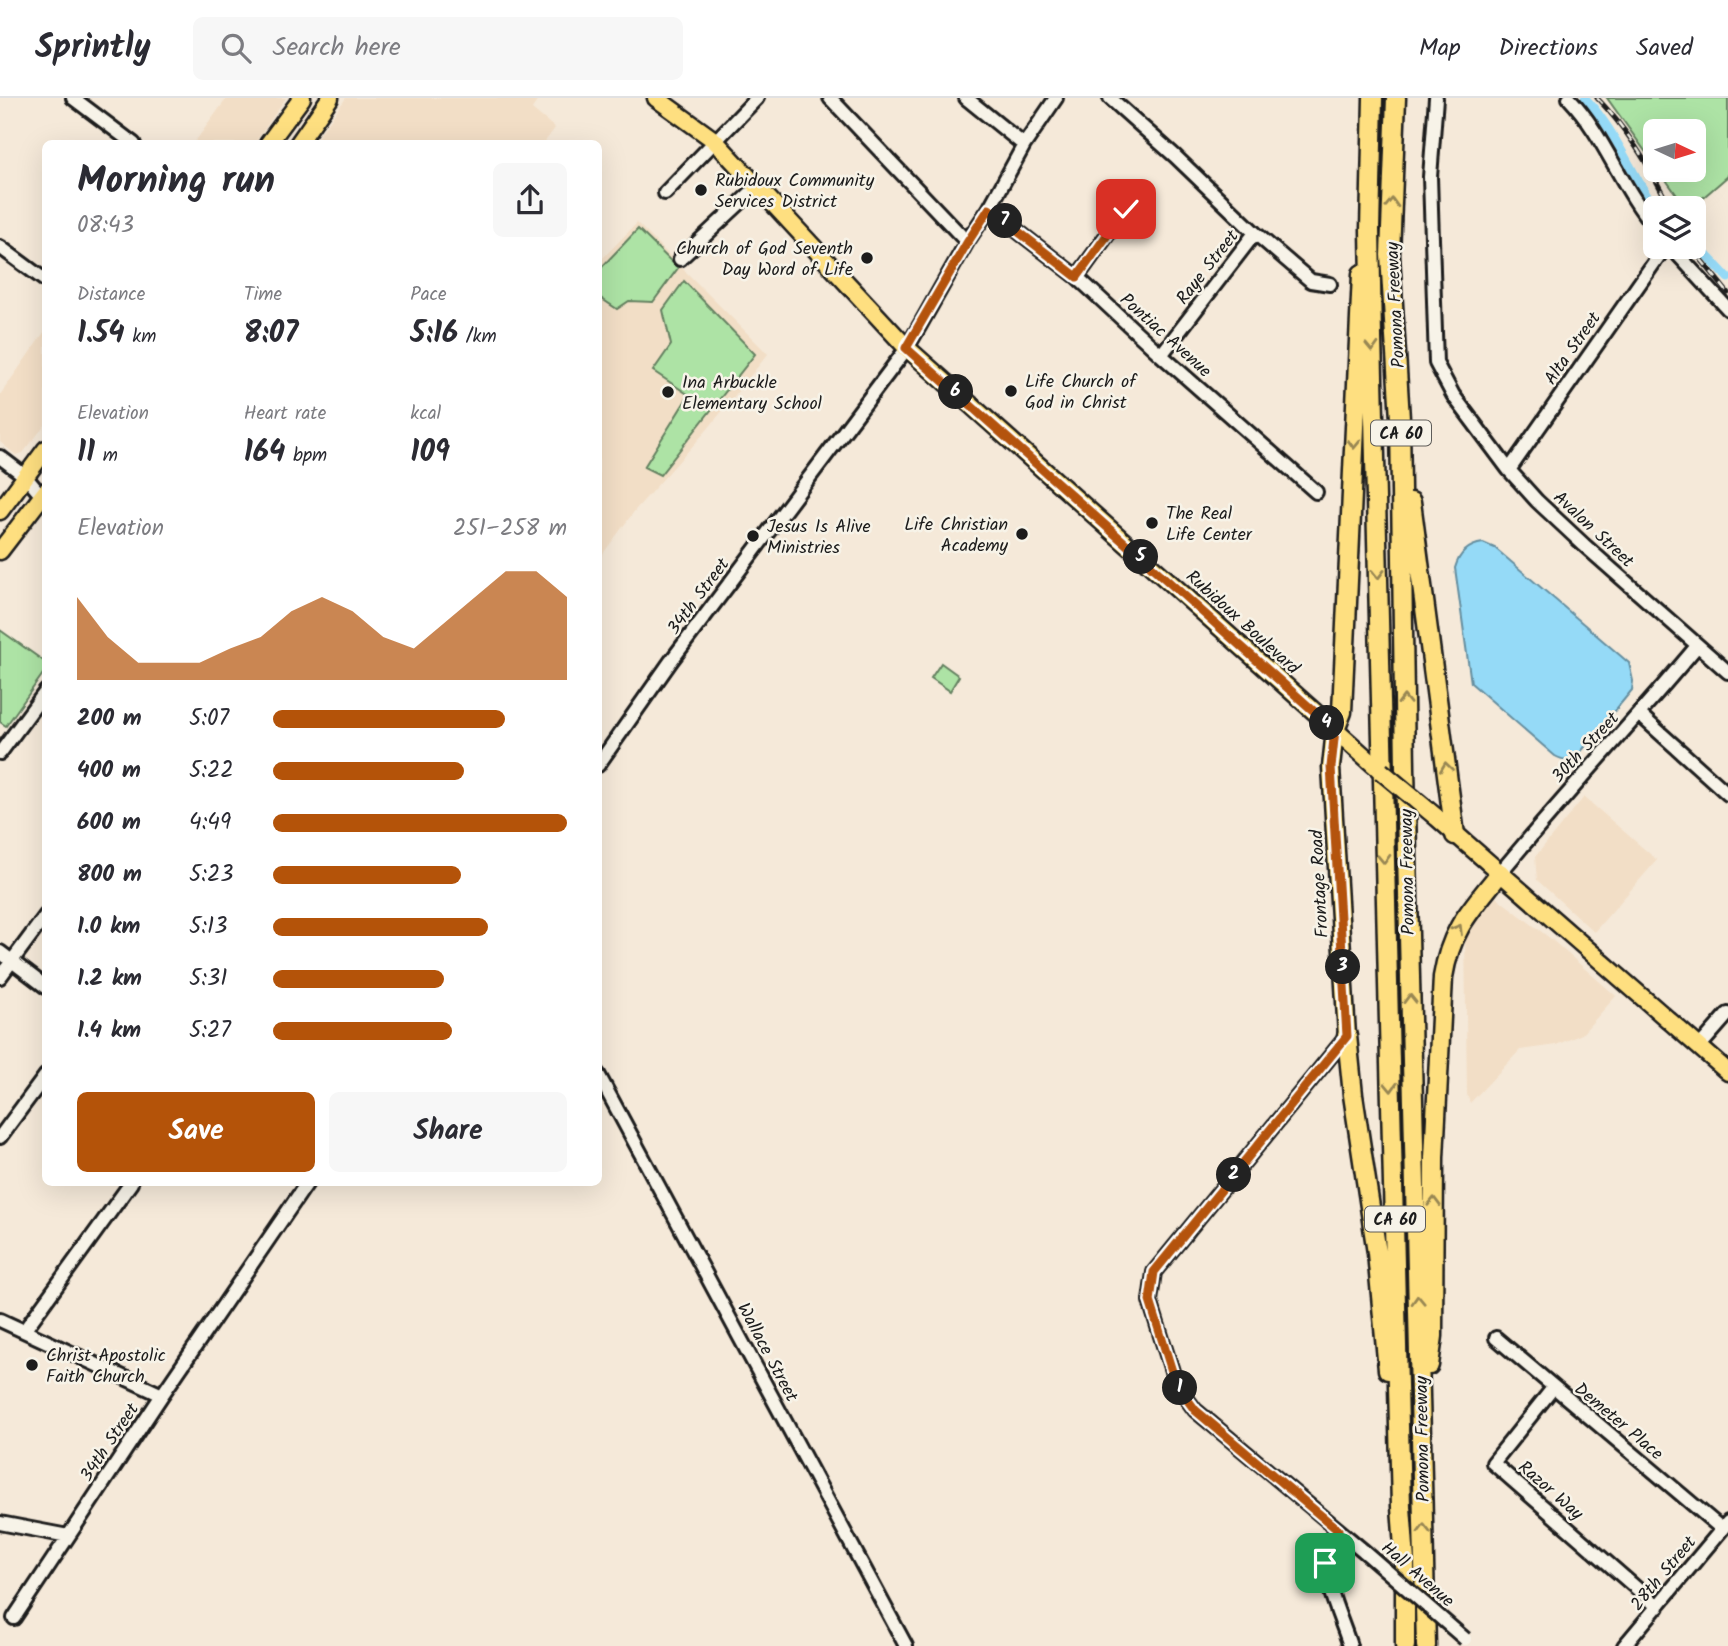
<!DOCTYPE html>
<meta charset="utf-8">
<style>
body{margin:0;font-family:Kalam,sans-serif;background:#f7f7f7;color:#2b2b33;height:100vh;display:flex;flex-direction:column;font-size:26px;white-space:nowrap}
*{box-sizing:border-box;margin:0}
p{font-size:23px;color:#7c7c81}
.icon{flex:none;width:38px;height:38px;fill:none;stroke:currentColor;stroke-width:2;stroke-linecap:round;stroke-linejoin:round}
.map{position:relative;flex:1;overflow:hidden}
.sheet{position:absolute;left:42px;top:42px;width:560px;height:1046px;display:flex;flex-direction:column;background:#fff;border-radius:10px;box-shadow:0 7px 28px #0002}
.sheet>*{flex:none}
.needle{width:46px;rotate:94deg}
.fabs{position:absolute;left:1643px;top:21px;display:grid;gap:14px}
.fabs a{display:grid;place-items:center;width:63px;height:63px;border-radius:10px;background:#fff;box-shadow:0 7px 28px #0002;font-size:35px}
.pin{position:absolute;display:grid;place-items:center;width:60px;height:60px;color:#fff;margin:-30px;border-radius:14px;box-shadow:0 4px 10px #0006}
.km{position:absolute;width:35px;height:35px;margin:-18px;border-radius:50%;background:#222;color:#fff;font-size:19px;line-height:35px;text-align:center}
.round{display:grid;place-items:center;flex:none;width:74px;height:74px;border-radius:10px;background:#f7f7f7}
.overview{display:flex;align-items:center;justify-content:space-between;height:119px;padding:0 35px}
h1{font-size:38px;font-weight:600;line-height:52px}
.metrics{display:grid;grid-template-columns:repeat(3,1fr);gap:10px;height:119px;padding:7px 35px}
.metrics div{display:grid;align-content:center}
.metrics b{font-size:30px;font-weight:600}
.metrics small{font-size:19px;font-weight:400}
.metrics p{font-size:19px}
.chart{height:196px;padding:14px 35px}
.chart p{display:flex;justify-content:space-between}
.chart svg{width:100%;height:126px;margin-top:7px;fill:#b45309;opacity:.7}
.button{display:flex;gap:14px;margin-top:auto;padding:14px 35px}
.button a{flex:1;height:80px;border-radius:10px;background:#b45309;color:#fff;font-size:28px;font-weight:600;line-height:80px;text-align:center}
.button a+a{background:#f7f7f7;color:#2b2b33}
ul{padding:0 35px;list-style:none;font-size:23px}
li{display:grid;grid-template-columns:112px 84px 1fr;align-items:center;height:52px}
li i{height:18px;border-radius:9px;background:#b45309}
header{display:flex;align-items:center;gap:42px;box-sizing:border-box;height:98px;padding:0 35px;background:#fff;border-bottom:2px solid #e1e1e2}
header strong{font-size:33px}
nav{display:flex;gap:38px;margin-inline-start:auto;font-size:24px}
.search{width:490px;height:63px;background:#f7f7f7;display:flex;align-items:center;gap:18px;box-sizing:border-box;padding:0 24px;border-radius:10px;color:#7c7c81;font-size:26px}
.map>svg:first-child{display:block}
.built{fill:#f2dec6}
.green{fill:#ade3a5;stroke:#648060;stroke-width:2}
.water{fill:#95daf7;stroke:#658e9f;stroke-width:2}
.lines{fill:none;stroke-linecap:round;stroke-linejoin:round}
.canal{stroke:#95daf7;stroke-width:9}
.minor-casing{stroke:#1c1c1c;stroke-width:18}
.major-casing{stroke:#1c1c1c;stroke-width:21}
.highway-casing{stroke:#1c1c1c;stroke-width:23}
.minor{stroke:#f7f3e8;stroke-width:12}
.major{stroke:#fedf80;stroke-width:16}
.highway{stroke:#fedf80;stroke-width:18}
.rail-casing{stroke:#1c1c1c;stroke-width:5}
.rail{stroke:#f7f3e8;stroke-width:2.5;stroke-dasharray:8;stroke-linecap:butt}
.minor-bridge-casing{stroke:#1c1c1c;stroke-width:18;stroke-linecap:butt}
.major-bridge-casing{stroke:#1c1c1c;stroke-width:21;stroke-linecap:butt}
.minor-bridge{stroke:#f7f3e8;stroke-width:12}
.major-bridge{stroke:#fedf80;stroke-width:16}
.oneway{stroke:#988753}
.route-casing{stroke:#fff;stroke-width:14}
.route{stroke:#b45309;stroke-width:9}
.poi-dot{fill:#1c1c1c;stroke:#f7f3e8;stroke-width:2.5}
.labels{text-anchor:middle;stroke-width:5;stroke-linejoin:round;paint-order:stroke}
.shield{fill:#f7f3e8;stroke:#5e5c59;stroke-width:2}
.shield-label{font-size:16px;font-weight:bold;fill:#1c1c1c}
.poi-label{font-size:18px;fill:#1c1c1c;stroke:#f7f3e8;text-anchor:start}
.street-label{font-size:18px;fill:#1c1c1c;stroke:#f7f3e8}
</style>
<header>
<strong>Sprintly</strong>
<div class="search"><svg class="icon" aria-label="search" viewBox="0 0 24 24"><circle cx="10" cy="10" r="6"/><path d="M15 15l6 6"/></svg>Search here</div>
<nav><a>Map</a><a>Directions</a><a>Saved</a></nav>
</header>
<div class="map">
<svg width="1728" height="1548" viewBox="0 0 1728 1548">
<rect width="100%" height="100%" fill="#f5e9d9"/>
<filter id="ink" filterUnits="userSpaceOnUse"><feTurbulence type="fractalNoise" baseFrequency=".0143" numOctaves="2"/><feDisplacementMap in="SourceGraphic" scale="14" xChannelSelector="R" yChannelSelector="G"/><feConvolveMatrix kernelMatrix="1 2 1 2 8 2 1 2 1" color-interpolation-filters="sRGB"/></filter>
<g filter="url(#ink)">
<!-- built -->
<path class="built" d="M 227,0 L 286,0 L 255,45 L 194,45 Z
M 346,0 L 539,0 L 532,11 L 555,30 L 544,45 L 313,45 Z
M 637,125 L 768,256 L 707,332 L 636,411 L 599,461 L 599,164 Z
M 45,233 L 45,327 L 23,355 L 16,357 L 0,344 L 0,297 Z
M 1584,699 L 1657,762 L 1594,834 L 1537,782 L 1535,759 Z
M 1496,799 L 1551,841 L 1616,898 L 1582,936 L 1556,947 L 1520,952 L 1470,1005 L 1467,996 L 1465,833 Z"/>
<!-- green -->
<path class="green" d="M 1607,0 L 1728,0 L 1728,78 L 1691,110 L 1686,110 L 1659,72 L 1694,72 L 1694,33 L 1656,33 L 1655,67 Z
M 638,131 L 678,170 L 653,204 L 629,203 L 617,211 L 599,199 L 599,172 Z
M 684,183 L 755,256 L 660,377 L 644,369 L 689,297 L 653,273 L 671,247 L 663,212 Z
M 0,532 L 45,564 L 45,573 L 6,628 L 0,624 Z
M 941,565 L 959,578 L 950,593 L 931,580 Z"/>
<!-- water -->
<path class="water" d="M 1483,445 L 1495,450 L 1629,565 L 1633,583 L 1632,592 L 1579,656 C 1571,663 1564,663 1555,658 L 1471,585 L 1455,470 C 1459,456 1468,447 1483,445 Z"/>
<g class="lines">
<!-- canal -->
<path class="canal" d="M 1585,0 C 1615,32 1631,75 1656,112
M 1695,145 L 1728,180"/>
<!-- minor casing -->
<g class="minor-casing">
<path id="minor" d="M 73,0 L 134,46
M 830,0 L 967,144
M 966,0 L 1024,47
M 1110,0 L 1175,58 L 1255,135 L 1311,183 L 1330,186
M 1436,0 L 1430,79 L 1436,265 L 1453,297 L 1509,372 L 1537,403 L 1584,447 L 1728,574
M 1569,0 C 1605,38 1621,90 1656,131
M 665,95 L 757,0
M 989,111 L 1077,179 L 1161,257 L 1316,394
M 0,149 L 46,183
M 1671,149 L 1728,211
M 680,161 L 757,89
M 1077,179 L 1126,111
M 1161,257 L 1255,135
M 0,359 L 25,378 L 46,403
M 1509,372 L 1665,149
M 1639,616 L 1728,696
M 0,655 L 46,593
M 598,667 L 671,563 L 907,250 L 967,144 L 989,111 L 1024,47 L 1056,0
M 1500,775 C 1564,697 1633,625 1697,548
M 0,854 L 46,889
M 0,879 L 46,817
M 1347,938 L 1154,1174 L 1150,1203 L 1176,1286 L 1195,1312 L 1365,1454
M 1699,949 L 1728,916
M 598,976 L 906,1548
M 0,1039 L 46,977
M 0,1222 L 162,1297
M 24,1233 L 131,1085
M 1496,1240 L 1722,1431
M 1553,1290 L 1493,1365 L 1658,1509
M 0,1425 L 68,1438
M 1338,1432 C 1333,1442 1326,1451 1325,1463 C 1323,1481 1344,1528 1350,1548
M 14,1520 L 162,1297 L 307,1085
M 1624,1548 L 1728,1424"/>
</g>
<!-- major casing -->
<g class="major-casing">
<path id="major" d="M 656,0 L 714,42 L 907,250 L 1381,673
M 268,46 L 302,0
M 298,46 L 330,0
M 0,413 L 46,351
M 0,453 L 46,393
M 1335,632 L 1331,669 L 1347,938
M 1435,718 L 1728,974"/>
</g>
<!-- highway casing -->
<g class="highway-casing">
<path id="highway" d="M 1373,0 L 1370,132 L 1372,239 L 1401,1409 L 1405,1463 L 1405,1548
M 1396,0 L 1390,157 L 1400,321 L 1405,670 L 1426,1548
M 1411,404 L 1455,737
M 1335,632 L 1342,614 L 1362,176
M 1347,938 L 1353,997 L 1377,1155 L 1388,1272
M 1429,1267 L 1433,1238 L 1434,1060 L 1443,879 C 1451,830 1471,812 1500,775"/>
</g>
<!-- minor -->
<use href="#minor" class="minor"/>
<!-- major -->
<use href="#major" class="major"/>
<!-- highway -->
<use href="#highway" class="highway"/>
<!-- rail casing -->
<g class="rail-casing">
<path id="rail" d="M 1597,0 C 1628,32 1651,70 1670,110
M 1691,149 L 1728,195"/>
</g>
<!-- rail -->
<use href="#rail" class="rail"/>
<!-- minor-bridge casing -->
<g class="minor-bridge-casing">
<path id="minor-bridge" d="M 1365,1454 L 1465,1541"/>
</g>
<!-- major-bridge casing -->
<g class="major-bridge-casing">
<path id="major-bridge" d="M 1381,673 L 1435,718"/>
</g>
<!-- minor-bridge -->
<use href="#minor-bridge" class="minor-bridge"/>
<!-- major-bridge -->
<use href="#major-bridge" class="major-bridge"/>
</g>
<!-- one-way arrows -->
<defs><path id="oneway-chevron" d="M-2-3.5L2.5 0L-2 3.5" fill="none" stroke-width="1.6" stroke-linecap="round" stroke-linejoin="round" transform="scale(1.75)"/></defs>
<g class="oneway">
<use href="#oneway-chevron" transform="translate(1392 105) rotate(-88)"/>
<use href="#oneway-chevron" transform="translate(1372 249) rotate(88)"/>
<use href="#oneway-chevron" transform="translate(1354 346) rotate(92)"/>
<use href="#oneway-chevron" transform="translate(1378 476) rotate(89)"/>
<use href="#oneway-chevron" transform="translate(1404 602) rotate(-91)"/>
<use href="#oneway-chevron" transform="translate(1446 669) rotate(-98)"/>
<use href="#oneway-chevron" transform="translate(1384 761) rotate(88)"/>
<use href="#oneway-chevron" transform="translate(1458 831) rotate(-59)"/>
<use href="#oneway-chevron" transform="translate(1410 901) rotate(-91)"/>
<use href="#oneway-chevron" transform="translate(1391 989) rotate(88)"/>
<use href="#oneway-chevron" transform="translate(1434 1104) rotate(-89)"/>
<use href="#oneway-chevron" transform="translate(1418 1202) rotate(-92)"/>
<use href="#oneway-chevron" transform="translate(1424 1431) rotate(-91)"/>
</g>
</g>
<g class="lines" filter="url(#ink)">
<!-- route casing -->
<g class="route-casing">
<path id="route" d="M 1126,111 L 1077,179 L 989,111 L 967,145 L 906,250 L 1335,632 L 1331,669 L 1347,938 L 1154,1174 L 1150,1203 L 1176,1286 L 1195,1312 L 1338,1432 L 1328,1450 L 1325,1465"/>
</g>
<!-- route -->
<use href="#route" class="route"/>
</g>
<!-- markers -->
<g class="poi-dot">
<circle cx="701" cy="92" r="7"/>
<circle cx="867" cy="160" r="7"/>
<circle cx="1011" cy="293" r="7"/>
<circle cx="668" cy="294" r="7"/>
<circle cx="1152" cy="425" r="7"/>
<circle cx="1022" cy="436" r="7"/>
<circle cx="753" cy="438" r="7"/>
<circle cx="32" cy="1267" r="7"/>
</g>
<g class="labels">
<!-- shield labels -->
<g class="shield">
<rect x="1371" y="322.5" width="60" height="25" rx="5"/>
<rect x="1365" y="1108.5" width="60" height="25" rx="5"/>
</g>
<g class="shield-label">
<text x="1401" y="341">CA 60</text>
<text x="1395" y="1127">CA 60</text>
</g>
<!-- poi labels -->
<g class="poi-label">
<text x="715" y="88">Rubidoux Community<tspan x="715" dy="21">Services District</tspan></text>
<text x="853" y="156" text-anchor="end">Church of God Seventh<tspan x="853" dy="21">Day Word of Life</tspan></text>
<text x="1025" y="289">Life Church of<tspan x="1025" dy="21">God in Christ</tspan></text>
<text x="682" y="290">Ina Arbuckle<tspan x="682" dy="21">Elementary School</tspan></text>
<text x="1166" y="421">The Real<tspan x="1166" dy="21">Life Center</tspan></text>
<text x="1008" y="432" text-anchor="end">Life Christian<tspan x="1008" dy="21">Academy</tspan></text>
<text x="767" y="434">Jesus Is Alive<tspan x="767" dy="21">Ministries</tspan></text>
<text x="46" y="1263">Christ Apostolic<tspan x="46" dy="21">Faith Church</tspan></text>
</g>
<!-- street labels -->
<g class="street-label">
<text transform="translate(1207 169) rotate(-52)" y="6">Raye Street</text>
<text transform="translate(1395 207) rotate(-93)" y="6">Pomona Freeway</text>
<text transform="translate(1166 237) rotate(42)" y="6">Pontiac Avenue</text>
<text transform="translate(1572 250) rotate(-55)" y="6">Alta Street</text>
<text transform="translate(1594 431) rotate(43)" y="6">Avalon Street</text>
<text transform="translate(698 498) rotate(-53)" y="6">34th Street</text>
<text transform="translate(1243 524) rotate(42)" y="6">Rubidoux Boulevard</text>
<text transform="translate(1585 649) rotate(-47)" y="6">30th Street</text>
<text transform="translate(1407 774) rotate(-91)" y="6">Pomona Freeway</text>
<text transform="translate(1319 786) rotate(-93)" y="6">Frontage Road</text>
<text transform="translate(768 1254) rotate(62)" y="6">Wallace Street</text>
<text transform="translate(1619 1323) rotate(40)" y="6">Demeter Place</text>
<text transform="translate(1422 1341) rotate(-91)" y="6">Pomona Freeway</text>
<text transform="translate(109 1344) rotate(-56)" y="6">34th Street</text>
<text transform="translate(1551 1392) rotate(41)" y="6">Razor Way</text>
<text transform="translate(1663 1475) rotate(-50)" y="6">28th Street</text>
<text transform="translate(1418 1476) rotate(41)" y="6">Hall Avenue</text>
</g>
</g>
</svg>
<div class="fabs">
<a><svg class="needle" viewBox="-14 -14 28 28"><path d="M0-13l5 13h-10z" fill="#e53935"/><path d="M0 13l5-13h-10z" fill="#7c7c81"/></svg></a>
<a><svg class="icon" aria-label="layers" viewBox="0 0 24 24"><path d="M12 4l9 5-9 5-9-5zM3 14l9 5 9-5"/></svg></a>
</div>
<div class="pin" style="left:1325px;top:1465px;background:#1e9e55"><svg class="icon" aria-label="arrive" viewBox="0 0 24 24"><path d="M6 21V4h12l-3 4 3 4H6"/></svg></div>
<div class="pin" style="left:1126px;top:111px;background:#d93025"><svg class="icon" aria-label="check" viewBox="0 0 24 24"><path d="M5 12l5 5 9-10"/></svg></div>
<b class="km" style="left:1180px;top:1290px">1</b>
<b class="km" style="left:1234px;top:1077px">2</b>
<b class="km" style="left:1343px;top:869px">3</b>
<b class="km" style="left:1327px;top:625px">4</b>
<b class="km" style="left:1141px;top:459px">5</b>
<b class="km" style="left:956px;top:294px">6</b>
<b class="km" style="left:1005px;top:123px">7</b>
<section class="sheet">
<div class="overview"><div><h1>Morning run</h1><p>08:43</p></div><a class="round"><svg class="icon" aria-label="share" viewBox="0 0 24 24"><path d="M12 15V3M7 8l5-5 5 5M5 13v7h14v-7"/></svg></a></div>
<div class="metrics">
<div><p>Distance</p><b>1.54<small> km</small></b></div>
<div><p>Time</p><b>8:07</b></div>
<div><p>Pace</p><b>5:16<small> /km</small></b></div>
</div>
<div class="metrics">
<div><p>Elevation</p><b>11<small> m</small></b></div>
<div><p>Heart rate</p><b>164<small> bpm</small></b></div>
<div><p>kcal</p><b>109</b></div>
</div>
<div class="chart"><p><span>Elevation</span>251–258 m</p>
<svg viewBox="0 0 160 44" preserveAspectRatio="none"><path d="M0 44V15L10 29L20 38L30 38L40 38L50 33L60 29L70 20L80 15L90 20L100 29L110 33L120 24L130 15L140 6L150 6L160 15V44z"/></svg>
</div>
<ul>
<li><b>200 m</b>5:07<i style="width:79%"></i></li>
<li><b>400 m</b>5:22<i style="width:65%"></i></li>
<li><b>600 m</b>4:49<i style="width:100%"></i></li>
<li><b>800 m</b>5:23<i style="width:64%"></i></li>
<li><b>1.0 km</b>5:13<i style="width:73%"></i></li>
<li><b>1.2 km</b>5:31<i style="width:58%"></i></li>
<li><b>1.4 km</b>5:27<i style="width:61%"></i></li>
</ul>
<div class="button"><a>Save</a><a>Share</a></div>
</section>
</div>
